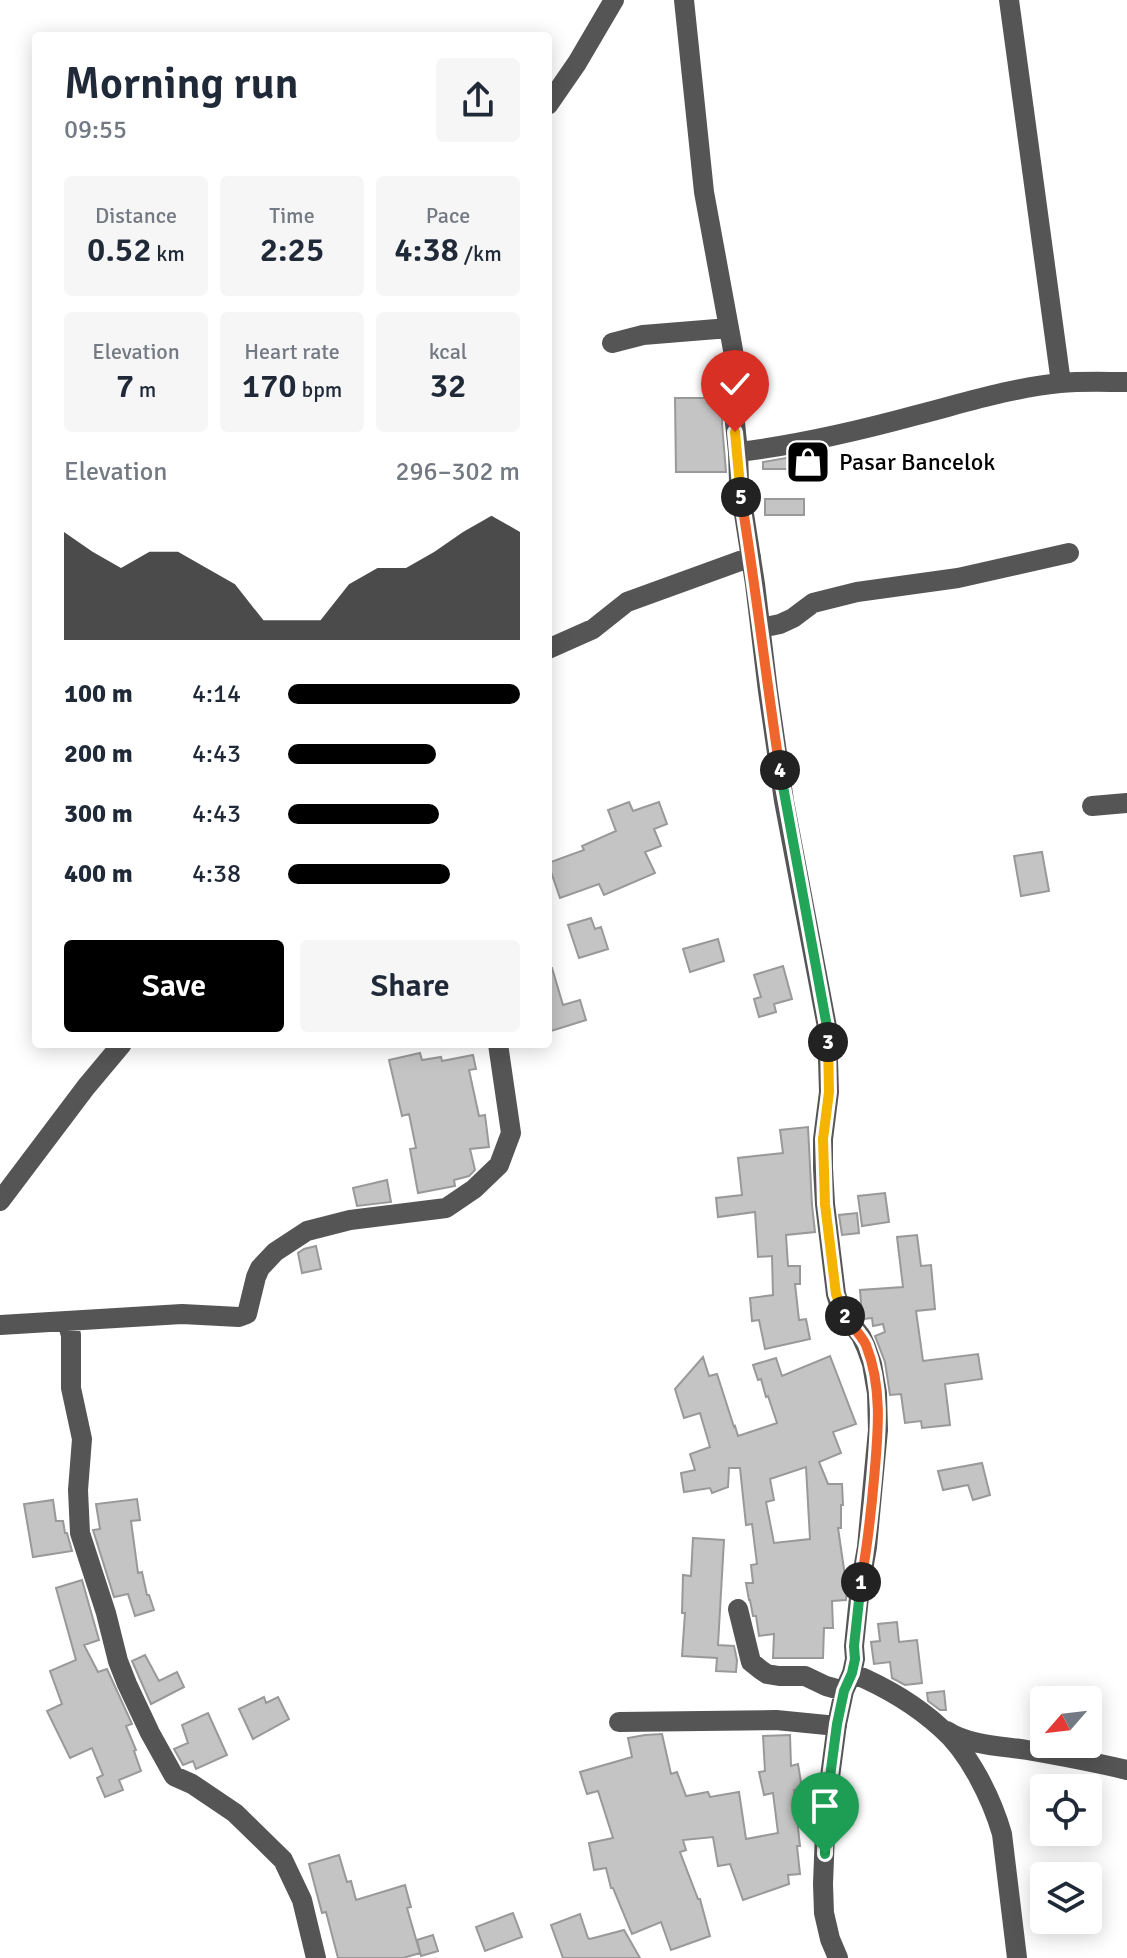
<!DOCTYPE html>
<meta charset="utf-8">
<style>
body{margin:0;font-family:Signika,sans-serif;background:#f6f6f7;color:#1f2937;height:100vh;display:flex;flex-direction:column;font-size:30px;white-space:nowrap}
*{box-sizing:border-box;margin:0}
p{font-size:26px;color:#747a83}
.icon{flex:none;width:44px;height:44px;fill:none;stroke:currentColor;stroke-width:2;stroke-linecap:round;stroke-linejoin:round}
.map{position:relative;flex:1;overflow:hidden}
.details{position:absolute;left:32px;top:32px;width:520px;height:1016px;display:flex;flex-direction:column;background:#fff;border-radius:8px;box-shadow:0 4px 20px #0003}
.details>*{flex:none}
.needle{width:52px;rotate:242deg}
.tools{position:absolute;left:1030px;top:1686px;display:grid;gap:16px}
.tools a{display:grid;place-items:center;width:72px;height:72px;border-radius:8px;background:#fff;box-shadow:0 4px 20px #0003;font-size:40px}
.pin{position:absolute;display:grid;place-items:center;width:68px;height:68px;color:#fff;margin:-82px -34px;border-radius:50% 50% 50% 0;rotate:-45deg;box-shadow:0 0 8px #0007}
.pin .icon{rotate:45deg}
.km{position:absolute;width:40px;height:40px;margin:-20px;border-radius:50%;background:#222;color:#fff;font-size:22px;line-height:40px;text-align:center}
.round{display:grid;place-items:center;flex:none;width:84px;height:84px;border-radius:8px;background:#f6f6f7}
.headline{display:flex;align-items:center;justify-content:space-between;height:136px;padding:0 32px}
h1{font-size:44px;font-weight:600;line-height:60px}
.metrics{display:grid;grid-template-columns:repeat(3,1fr);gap:12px;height:136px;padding:8px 32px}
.metrics div{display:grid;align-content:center;border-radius:8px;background:#f6f6f7;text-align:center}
.metrics b{font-size:34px;font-weight:600}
.metrics small{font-size:22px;font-weight:400}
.metrics p{font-size:22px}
.chart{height:224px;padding:16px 32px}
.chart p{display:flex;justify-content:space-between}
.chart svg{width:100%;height:144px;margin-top:8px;fill:#000;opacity:.7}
.cta{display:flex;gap:16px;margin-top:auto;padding:16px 32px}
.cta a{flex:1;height:92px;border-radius:8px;background:#000;color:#fff;font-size:32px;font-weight:600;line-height:92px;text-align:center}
.cta a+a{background:#f6f6f7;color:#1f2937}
ul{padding:0 32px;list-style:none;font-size:26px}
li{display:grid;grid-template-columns:128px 96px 1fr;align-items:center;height:60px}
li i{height:20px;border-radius:10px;background:#000}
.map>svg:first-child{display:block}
.building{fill:#c4c4c4;stroke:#999;stroke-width:2;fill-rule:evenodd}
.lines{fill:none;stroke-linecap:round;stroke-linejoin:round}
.minor{stroke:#555;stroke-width:20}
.split-1-casing{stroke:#fff;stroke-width:16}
.split-2-casing{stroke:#fff;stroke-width:16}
.split-3-casing{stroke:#fff;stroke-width:16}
.split-4-casing{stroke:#fff;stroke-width:16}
.split-5-casing{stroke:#fff;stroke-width:16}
.split-6-casing{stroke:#fff;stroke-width:16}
.split-1{stroke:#22a559;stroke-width:10}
.split-2{stroke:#f0652b;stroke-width:10}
.split-3{stroke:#f5b400;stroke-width:10}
.split-4{stroke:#22a559;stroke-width:10}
.split-5{stroke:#f0652b;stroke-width:10}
.split-6{stroke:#f5b400;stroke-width:10}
.labels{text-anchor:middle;stroke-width:7;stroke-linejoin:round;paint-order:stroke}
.poi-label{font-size:24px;fill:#000;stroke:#fff;text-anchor:start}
</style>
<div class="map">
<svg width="1127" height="1958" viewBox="0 0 1127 1958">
<rect width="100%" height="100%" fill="#fff"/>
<!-- building -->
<path class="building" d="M 675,398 L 723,398 L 722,424 L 726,472 L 676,472 Z
M 815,453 L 816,478 L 800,478 L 800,469 L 763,469 L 763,462 Z
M 765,499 L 804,499 L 804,515 L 765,515 Z
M 629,802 L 633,811 L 659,802 L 667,824 L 654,829 L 661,846 L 645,852 L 655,873 L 604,895 L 599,884 L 560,898 L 548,863 L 584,850 L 582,846 L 616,831 L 608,810 Z
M 1042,852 L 1049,891 L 1021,896 L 1014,856 Z
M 591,918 L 595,929 L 601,927 L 608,949 L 579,958 L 568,925 Z
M 718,939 L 724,961 L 690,972 L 683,949 Z
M 783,966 L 792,999 L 774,1004 L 776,1012 L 759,1017 L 754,999 L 761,997 L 754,975 Z
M 548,968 L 552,968 L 563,1005 L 580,1000 L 586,1020 L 548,1032 Z
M 420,1053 L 422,1060 L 441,1057 L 442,1061 L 473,1055 L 476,1069 L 469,1070 L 479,1116 L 485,1115 L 489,1147 L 470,1149 L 475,1170 L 469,1176 L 454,1180 L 455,1186 L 418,1193 L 410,1149 L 416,1148 L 409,1114 L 402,1116 L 389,1060 Z
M 808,1127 L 812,1205 L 815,1232 L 786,1235 L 788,1266 L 800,1266 L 800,1284 L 795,1284 L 799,1320 L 806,1319 L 810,1339 L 765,1349 L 759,1320 L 752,1321 L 750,1298 L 773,1295 L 772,1256 L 758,1257 L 755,1212 L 718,1217 L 716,1198 L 742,1195 L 738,1158 L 783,1153 L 780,1130 Z
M 387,1180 L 391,1202 L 357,1206 L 353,1188 Z
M 885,1193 L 889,1222 L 862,1226 L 858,1196 Z
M 857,1213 L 859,1233 L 842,1235 L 839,1215 Z
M 917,1235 L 921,1266 L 931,1265 L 935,1309 L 916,1311 L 923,1361 L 978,1354 L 982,1379 L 945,1384 L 950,1425 L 922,1428 L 921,1421 L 905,1423 L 901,1394 L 890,1395 L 885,1362 L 875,1336 L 885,1332 L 883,1324 L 873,1326 L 872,1318 L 864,1319 L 862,1316 L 860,1290 L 903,1287 L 897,1237 Z
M 316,1246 L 321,1269 L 302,1273 L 298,1253 L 304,1249 Z
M 830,1356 L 856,1424 L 833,1432 L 841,1453 L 819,1462 L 828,1484 L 842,1484 L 843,1505 L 841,1505 L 841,1528 L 838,1528 L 846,1583 L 848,1583 L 846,1600 L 832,1601 L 833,1628 L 824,1628 L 823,1658 L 773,1658 L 774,1634 L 759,1636 L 756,1616 L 753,1616 L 750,1600 L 749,1600 L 746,1583 L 753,1583 L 751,1565 L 757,1564 L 752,1524 L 746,1525 L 740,1468 L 729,1468 L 728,1487 L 712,1493 L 710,1488 L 684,1492 L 681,1473 L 695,1470 L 690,1454 L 710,1447 L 700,1413 L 684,1418 L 675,1389 L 703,1357 L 709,1376 L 717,1374 L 734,1427 L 735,1426 L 738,1436 L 777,1423 L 768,1396 L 766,1397 L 761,1379 L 758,1380 L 753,1365 L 776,1358 L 782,1376 ZM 806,1467 L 810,1539 L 774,1543 L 766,1502 L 774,1500 L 770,1479 Z
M 982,1463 L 990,1495 L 973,1500 L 968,1485 L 943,1490 L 938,1471 Z
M 137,1499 L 140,1520 L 131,1521 L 138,1573 L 142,1572 L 147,1595 L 149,1595 L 154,1610 L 135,1616 L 128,1594 L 114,1597 L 93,1530 L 100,1529 L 96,1504 Z
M 53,1500 L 56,1521 L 63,1521 L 65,1533 L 67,1533 L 72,1551 L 33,1557 L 24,1504 Z
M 693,1538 L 724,1540 L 718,1645 L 734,1646 L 737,1660 L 736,1672 L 716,1671 L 717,1658 L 682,1656 L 685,1613 L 682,1613 L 683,1575 L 691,1576 Z
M 82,1580 L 99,1640 L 84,1645 L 98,1672 L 107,1669 L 132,1724 L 126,1726 L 136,1750 L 134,1751 L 141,1771 L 119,1780 L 123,1790 L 105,1797 L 97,1778 L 103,1775 L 92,1748 L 70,1758 L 47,1711 L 62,1704 L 50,1671 L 76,1660 L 56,1588 Z
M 897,1622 L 899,1642 L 917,1640 L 922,1683 L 905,1685 L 892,1678 L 890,1662 L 874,1664 L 871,1642 L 880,1641 L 878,1624 Z
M 145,1655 L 159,1681 L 177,1672 L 184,1687 L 151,1704 L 132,1661 Z
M 944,1691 L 946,1710 L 940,1710 L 928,1701 L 927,1693 Z
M 264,1697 L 266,1703 L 278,1697 L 289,1719 L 253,1739 L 239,1709 Z
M 208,1713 L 227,1755 L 196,1769 L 193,1761 L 183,1765 L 174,1749 L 188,1743 L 182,1725 Z
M 662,1734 L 671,1774 L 677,1772 L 686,1796 L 708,1792 L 710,1797 L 739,1792 L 746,1839 L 778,1833 L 773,1793 L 764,1795 L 759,1772 L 765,1771 L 763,1736 L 790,1735 L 791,1766 L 798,1764 L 802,1788 L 794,1790 L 800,1846 L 797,1846 L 800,1874 L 788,1875 L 789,1884 L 743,1900 L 730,1864 L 718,1866 L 713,1837 L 683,1840 L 686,1850 L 680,1852 L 698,1899 L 700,1899 L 710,1936 L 671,1950 L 661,1922 L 632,1934 L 613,1888 L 611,1888 L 606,1868 L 594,1870 L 589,1843 L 613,1838 L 598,1791 L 587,1794 L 580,1772 L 632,1757 L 628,1738 L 645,1735 Z
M 339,1855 L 347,1882 L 351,1881 L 356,1900 L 405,1885 L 411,1907 L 407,1908 L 420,1953 L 403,1958 L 338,1958 L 326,1912 L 322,1913 L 309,1864 Z
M 513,1913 L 522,1937 L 485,1951 L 476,1927 Z
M 580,1914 L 588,1938 L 590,1939 L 624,1930 L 640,1958 L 563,1958 L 551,1925 Z
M 433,1935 L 438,1951 L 421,1956 L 417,1940 Z"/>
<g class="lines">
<!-- minor -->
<path class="minor" d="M 684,0 L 704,192 L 733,350 L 737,389 L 735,423 L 738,452 C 799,445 858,431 917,415 C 964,403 1011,388 1060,383 C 1082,381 1105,382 1127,382
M 1009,0 L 1061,383
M 548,105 L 577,63 L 614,0
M 612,343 L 643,335 L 729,328
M 738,452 L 739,482 L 755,584 L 768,691 L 784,801 L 827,1027 L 829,1092 L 823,1139 L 823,1168 L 825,1204 L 836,1294 L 841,1310 L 861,1336 L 866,1347 L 872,1364 L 877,1393 L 878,1430 L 867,1547 L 860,1587 L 854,1646 L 855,1659 L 852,1673 L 844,1691 L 837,1724 L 826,1807 L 823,1884 L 824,1913 L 830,1939 L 838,1958
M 761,628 L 780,624 L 793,618 L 813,603 L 857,592 L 958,578 L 1069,553
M 548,649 L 593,629 L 627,602 L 751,557
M 1092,806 L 1127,803
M 0,1201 L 86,1087 L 122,1044
M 67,1322 L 71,1335 L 71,1388 L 82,1439 L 78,1490 L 80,1533 L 106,1613 L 118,1661 L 127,1684 L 150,1733 L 174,1776 L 192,1784 L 235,1813 L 283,1860 L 302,1900 L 316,1958
M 0,1325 L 182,1314 L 239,1317 L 247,1314 L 256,1277 L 260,1268 L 275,1252 L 307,1231 L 350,1220 L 446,1208 L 474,1189 L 499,1165 L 511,1133 L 498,1044
M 738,1609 L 751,1662 L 761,1670 L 767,1674 L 779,1676 L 805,1676 L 826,1686 L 844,1691
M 852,1673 C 883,1686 916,1705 941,1728 C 969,1752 992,1799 1002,1834 L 1017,1958
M 619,1722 L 776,1720 L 837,1726
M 947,1731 C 968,1745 1002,1746 1027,1750 C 1061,1756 1094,1762 1127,1770"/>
</g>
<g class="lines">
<!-- split-1 casing -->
<g class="split-1-casing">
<path id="split-1" d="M 825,1854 L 826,1807 L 837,1724 L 844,1691 L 852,1673 L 855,1659 L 854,1646 L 861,1582"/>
</g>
<!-- split-2 casing -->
<g class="split-2-casing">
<path id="split-2" d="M 845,1316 C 851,1326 861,1334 866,1345 C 883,1388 878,1434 874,1479 C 871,1513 867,1548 861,1582"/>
</g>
<!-- split-3 casing -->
<g class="split-3-casing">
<path id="split-3" d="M 828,1042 L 829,1092 L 823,1139 L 825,1204 L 836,1294 L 845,1316"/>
</g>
<!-- split-4 casing -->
<g class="split-4-casing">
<path id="split-4" d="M 780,770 L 827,1027 L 828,1042"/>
</g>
<!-- split-5 casing -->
<g class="split-5-casing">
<path id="split-5" d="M 741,497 C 756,588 766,679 780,770"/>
</g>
<!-- split-6 casing -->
<g class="split-6-casing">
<path id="split-6" d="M 735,432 L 741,497"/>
</g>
<!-- split-1 -->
<use href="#split-1" class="split-1"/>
<!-- split-2 -->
<use href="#split-2" class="split-2"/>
<!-- split-3 -->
<use href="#split-3" class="split-3"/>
<!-- split-4 -->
<use href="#split-4" class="split-4"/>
<!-- split-5 -->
<use href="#split-5" class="split-5"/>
<!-- split-6 -->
<use href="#split-6" class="split-6"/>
</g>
<!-- icons -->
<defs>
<g id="shop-square" transform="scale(2.3)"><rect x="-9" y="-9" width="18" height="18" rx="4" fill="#000" stroke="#fff"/><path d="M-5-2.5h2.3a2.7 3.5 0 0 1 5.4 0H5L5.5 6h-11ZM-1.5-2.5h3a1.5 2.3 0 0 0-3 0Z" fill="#fff"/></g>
</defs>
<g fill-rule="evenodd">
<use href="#shop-square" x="808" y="462"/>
</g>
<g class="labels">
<!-- poi labels -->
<g class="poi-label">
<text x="839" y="470">Pasar Bancelok</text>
</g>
</g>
</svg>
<div class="tools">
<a><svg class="needle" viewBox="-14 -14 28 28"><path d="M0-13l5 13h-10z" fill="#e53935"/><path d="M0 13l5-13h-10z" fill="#747a83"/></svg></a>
<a><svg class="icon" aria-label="locate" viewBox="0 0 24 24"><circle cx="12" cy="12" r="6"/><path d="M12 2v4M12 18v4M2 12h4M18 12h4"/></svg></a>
<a><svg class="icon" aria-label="layers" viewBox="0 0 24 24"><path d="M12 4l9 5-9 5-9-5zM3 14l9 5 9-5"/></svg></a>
</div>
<div class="pin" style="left:825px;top:1854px;background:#1e9e55"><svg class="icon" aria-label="arrive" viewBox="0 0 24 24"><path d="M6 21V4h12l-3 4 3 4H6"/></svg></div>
<div class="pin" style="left:735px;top:432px;background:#d93025"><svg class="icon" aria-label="check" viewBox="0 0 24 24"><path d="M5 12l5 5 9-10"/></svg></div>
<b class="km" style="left:861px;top:1582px">1</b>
<b class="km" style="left:845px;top:1316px">2</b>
<b class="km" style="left:828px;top:1042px">3</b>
<b class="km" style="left:780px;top:770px">4</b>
<b class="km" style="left:741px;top:497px">5</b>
<section class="details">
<div class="headline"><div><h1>Morning run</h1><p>09:55</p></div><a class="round"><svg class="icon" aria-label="share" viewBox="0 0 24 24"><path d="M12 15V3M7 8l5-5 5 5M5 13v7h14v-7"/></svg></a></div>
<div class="metrics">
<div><p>Distance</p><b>0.52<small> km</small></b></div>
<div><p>Time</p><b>2:25</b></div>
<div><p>Pace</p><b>4:38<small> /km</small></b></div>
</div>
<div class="metrics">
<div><p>Elevation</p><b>7<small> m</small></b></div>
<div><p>Heart rate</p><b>170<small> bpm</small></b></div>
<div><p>kcal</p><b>32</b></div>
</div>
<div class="chart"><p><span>Elevation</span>296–302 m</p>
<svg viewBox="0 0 160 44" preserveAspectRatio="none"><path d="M0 44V11L10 17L20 22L30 17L40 17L50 22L60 27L70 38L80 38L90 38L100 27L110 22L120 22L130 17L140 11L150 6L160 11V44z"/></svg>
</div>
<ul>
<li><b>100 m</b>4:14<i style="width:100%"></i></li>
<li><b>200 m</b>4:43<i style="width:64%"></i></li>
<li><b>300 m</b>4:43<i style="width:65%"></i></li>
<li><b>400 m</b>4:38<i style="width:70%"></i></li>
</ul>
<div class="cta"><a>Save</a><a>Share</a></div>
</section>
</div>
